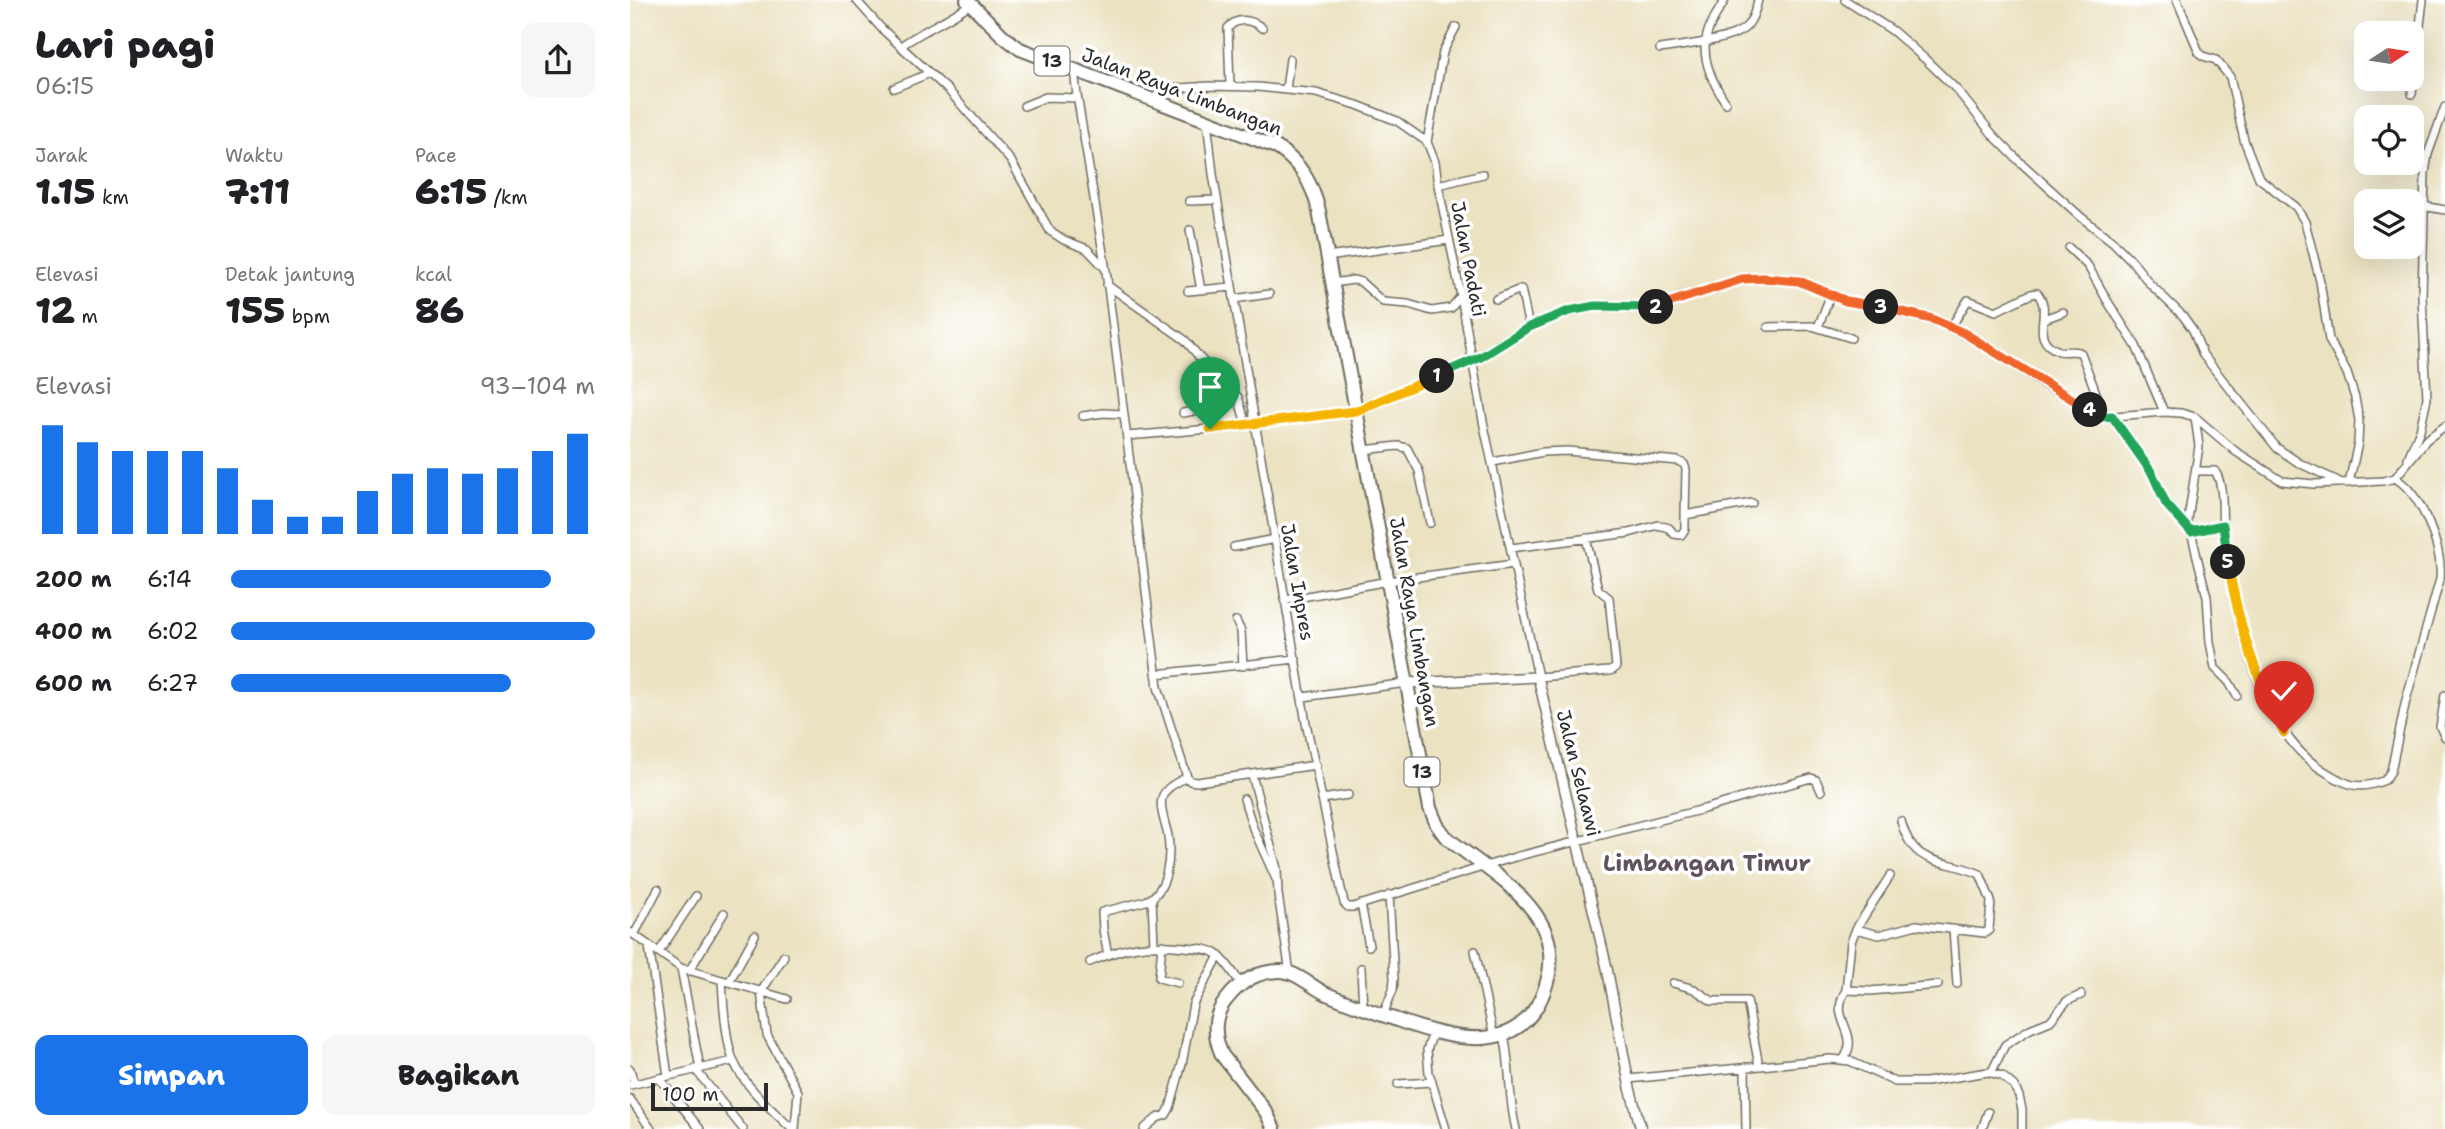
<!DOCTYPE html>
<html lang="id">
<meta charset="utf-8">
<style>
body{margin:0;font-family:"Shantell Sans",sans-serif;background:#f6f6f6;color:#202124;height:100vh;display:flex;flex-direction:column;font-size:26px;white-space:nowrap}
*{box-sizing:border-box;margin:0}
p{font-size:23px;color:#757577}
.icon{flex:none;width:38px;height:38px;fill:none;stroke:currentColor;stroke-width:2;stroke-linecap:round;stroke-linejoin:round}
.map{position:relative;flex:1;overflow:hidden}
.side{display:flex;flex-direction:column;background:#fff;width:630px}
.side>*{flex:none}
.needle{width:46px;rotate:78deg}
.buttons{position:absolute;left:1724px;top:21px;display:grid;gap:14px}
.buttons a{display:grid;place-items:center;width:70px;height:70px;border-radius:14px;background:#fff;box-shadow:0 7px 28px #0002;font-size:35px}
.scale{position:absolute;left:21px;bottom:18px;width:117px;box-sizing:border-box;padding-left:7px;border:4px solid #2b2b2b;border-top:0;font-size:19px;line-height:24px;white-space:nowrap;color:#2b2b2b;-webkit-text-stroke:5px #fff;paint-order:stroke}
.pin{position:absolute;display:grid;place-items:center;width:60px;height:60px;color:#fff;margin:-72px -30px;border-radius:50% 50% 50% 0;rotate:-45deg;box-shadow:0 0 7px #0007}
.pin .icon{rotate:45deg}
.km{position:absolute;width:35px;height:35px;margin:-18px;border-radius:50%;background:#222;color:#fff;font-size:19px;line-height:35px;text-align:center}
.round{display:grid;place-items:center;flex:none;width:74px;height:74px;border-radius:14px;background:#f6f6f6}
.headline{display:flex;align-items:center;justify-content:space-between;height:119px;padding:0 35px}
h1{font-size:38px;font-weight:800;line-height:52px}
.stats{display:grid;grid-template-columns:repeat(3,1fr);gap:10px;height:119px;padding:7px 35px}
.stats div{display:grid;align-content:center}
.stats b{font-size:35px;font-weight:800}
.stats small{font-size:19px;font-weight:400}
.stats p{font-size:19px}
.chart{height:196px;padding:14px 35px}
.chart p{display:flex;justify-content:space-between}
.chart svg{width:100%;height:126px;margin-top:7px;stroke:#1a73e8;stroke-width:6}
.primary-button{display:flex;gap:14px;margin-top:auto;padding:14px 35px}
.primary-button a{flex:1;height:80px;border-radius:14px;background:#1a73e8;color:#fff;font-size:28px;font-weight:800;line-height:80px;text-align:center}
.primary-button a+a{background:#f6f6f6;color:#202124}
ul{padding:0 35px;list-style:none;font-size:23px}
li{display:grid;grid-template-columns:112px 84px 1fr;align-items:center;height:52px}
li i{height:18px;border-radius:9px;background:#1a73e8}
main{display:flex;flex:1;min-height:0}
.map>svg:first-child{display:block}
.lines{fill:none;stroke-linecap:round;stroke-linejoin:round}
.minor-casing{stroke:#6e6b60;stroke-width:10}
.tertiary-casing{stroke:#6e6b60;stroke-width:12}
.trunk-casing{stroke:#6e6b60;stroke-width:16}
.minor{stroke:#fff;stroke-width:7}
.tertiary{stroke:#fff;stroke-width:9}
.trunk{stroke:#fff;stroke-width:12}
.split-1-casing{stroke:#fff;stroke-width:14}
.split-2-casing{stroke:#fff;stroke-width:14}
.split-3-casing{stroke:#fff;stroke-width:14}
.split-4-casing{stroke:#fff;stroke-width:14}
.split-5-casing{stroke:#fff;stroke-width:14}
.split-6-casing{stroke:#fff;stroke-width:14}
.split-1{stroke:#f5b400;stroke-width:9}
.split-2{stroke:#22a559;stroke-width:9}
.split-3{stroke:#f0652b;stroke-width:9}
.split-4{stroke:#f0652b;stroke-width:9}
.split-5{stroke:#22a559;stroke-width:9}
.split-6{stroke:#f5b400;stroke-width:9}
.labels{text-anchor:middle;stroke-width:7;stroke-linejoin:round;paint-order:stroke}
.shield{fill:#fff;stroke:#6b6b6b;stroke-width:2}
.shield-label{font-size:18px;font-weight:bold;fill:#2b2b2b}
.street-label{font-size:19px;fill:#2b2b2b;stroke:#fff}
.quarter-label{font-size:23px;font-weight:bold;fill:#61535e;stroke:#fff}
</style>
<main>
<section class="side">
<div class="headline"><div><h1>Lari pagi</h1><p>06:15</p></div><a class="round"><svg class="icon" aria-label="share" viewBox="0 0 24 24"><path d="M12 15V3M7 8l5-5 5 5M5 13v7h14v-7"/></svg></a></div>
<div class="stats">
<div><p>Jarak</p><b>1.15<small> km</small></b></div>
<div><p>Waktu</p><b>7:11</b></div>
<div><p>Pace</p><b>6:15<small> /km</small></b></div>
</div>
<div class="stats">
<div><p>Elevasi</p><b>12<small> m</small></b></div>
<div><p>Detak jantung</p><b>155<small> bpm</small></b></div>
<div><p>kcal</p><b>86</b></div>
</div>
<div class="chart"><p><span>Elevasi</span>93–104 m</p>
<svg viewBox="0 0 160 44" preserveAspectRatio="none"><path d="M5 44V6M15 44V12M25 44V15M35 44V15M45 44V15M55 44V21M65 44V32M75 44V38M85 44V38M95 44V29M105 44V23M115 44V21M125 44V23M135 44V21M145 44V15M155 44V9"/></svg>
</div>
<ul>
<li><b>200 m</b>6:14<i style="width:88%"></i></li>
<li><b>400 m</b>6:02<i style="width:100%"></i></li>
<li><b>600 m</b>6:27<i style="width:77%"></i></li>
</ul>
<div class="primary-button"><a>Simpan</a><a>Bagikan</a></div>
</section>
<div class="map">
<svg width="1815" height="1129" viewBox="0 0 1815 1129">
<rect width="100%" height="100%" fill="#fff"/>
<filter id="ink" filterUnits="userSpaceOnUse"><feTurbulence type="fractalNoise" baseFrequency=".0143" numOctaves="2"/><feDisplacementMap in="SourceGraphic" scale="14" xChannelSelector="R" yChannelSelector="G"/><feConvolveMatrix kernelMatrix="1 2 1 2 8 2 1 2 1" color-interpolation-filters="sRGB"/></filter>
<filter id="wash" filterUnits="userSpaceOnUse"><feTurbulence type="fractalNoise" baseFrequency=".00686" numOctaves="4" result="noise"/><feDisplacementMap in="SourceGraphic" scale="28" xChannelSelector="R" yChannelSelector="G"/><feGaussianBlur stdDeviation="1.57" result="paint"/><feColorMatrix in="noise" values="0 0 0 0 0 0 0 0 0 0 0 0 0 0 0 0 0 1.4 0 .05"/><feComposite in="paint" operator="in"/></filter>
<g filter="url(#wash)">
<rect width="100%" height="100%" fill="#ebe2c1"/>
</g>
<g filter="url(#ink)">
<g class="lines">
<!-- minor casing -->
<g class="minor-casing">
<path id="minor" d="M 226,0 L 252,29 L 318,90 L 381,161 L 420,231 L 434,240 L 457,249 L 474,267
M 1095,0 C 1089,11 1080,22 1077,35 C 1070,58 1084,85 1096,103
M 1215,0 L 1263,31 L 1295,59 L 1327,90 L 1363,135 L 1389,161 L 1451,217 L 1483,242 L 1502,261 L 1520,284 L 1553,316 L 1563,330 L 1573,355 L 1647,448 L 1669,463 L 1708,481
M 1547,0 L 1569,52 L 1573,56 L 1586,60 L 1600,77 L 1614,140 L 1629,178 L 1666,207 L 1675,222 L 1690,281 L 1699,340 L 1717,373 L 1725,398 L 1729,420 L 1728,443 L 1719,483
M 271,46 C 293,30 319,20 340,4
M 1030,49 C 1052,45 1101,42 1117,26 C 1123,19 1126,9 1128,0
M 444,70 L 447,95 L 476,271 L 528,687 L 557,777 C 548,782 535,787 532,798 C 529,809 536,825 538,836 C 541,857 538,892 516,901 L 472,912 L 473,930 L 478,955
M 600,86 L 598,28 C 607,17 621,19 632,28
M 264,88 L 300,73
M 656,89 L 660,59
M 1782,94 L 1793,0
M 522,99 L 537,89 L 579,86 L 628,87 L 686,93 L 727,105 L 767,121 L 797,142 L 805,162 L 808,185 L 831,296 L 853,421 L 908,677 L 979,671 L 983,670 L 986,667 L 979,598 L 968,589 L 956,538
M 394,106 L 416,97 L 447,98
M 577,120 L 583,174 L 676,723 L 714,903 L 718,907 L 723,907 L 885,857 L 1074,809 L 1181,778 L 1186,780 L 1191,791
M 797,142 L 813,52 L 826,27
M 808,185 L 853,174
M 559,201 L 587,200
M 1793,206 L 1815,210
M 560,230 L 571,290
M 1439,248 L 1458,266 L 1478,302 L 1506,346 L 1534,412
M 697,257 L 819,240
M 702,283 L 724,280 L 731,282 L 753,302 L 778,304 L 802,311 L 821,308 L 831,296
M 477,285 L 555,340 L 582,372 L 608,397 L 616,424
M 558,291 L 602,287
M 604,299 L 639,294
M 866,299 L 891,289 L 899,327
M 1414,319 L 1433,312
M 1138,327 L 1182,326 L 1221,338
M 1188,327 L 1201,294
M 1321,327 L 1338,300 L 1366,311 L 1401,294 L 1407,293 C 1425,312 1396,339 1429,351 C 1437,353 1444,349 1451,353 L 1475,417
M 553,413 L 580,408 L 585,412 L 590,428
M 453,416 L 473,413 L 494,414
M 1482,417 L 1523,473 L 1532,497 L 1561,532 L 1577,597 L 1580,642 L 1585,668 L 1599,682 L 1607,696
M 497,436 L 580,429 L 726,411 L 842,361 L 899,327 L 925,316 L 965,306 L 1025,308 L 1112,279 L 1134,278 L 1169,281 L 1216,301 L 1302,319 L 1360,348 L 1412,383 L 1473,417 L 1534,412 L 1551,413 L 1565,417 L 1605,451 L 1652,481 L 1684,484 L 1753,481 L 1765,478 L 1796,440 L 1815,426
M 734,450 L 768,446 L 777,448 L 789,471 L 800,523
M 1778,458 L 1790,430 L 1797,398 L 1792,297 L 1795,173 L 1798,154 L 1815,107
M 863,462 L 913,452 L 937,451 L 1048,461 L 1054,464 L 1056,469 L 1055,515 L 1122,503
M 1566,471 L 1585,471 C 1595,487 1591,510 1593,528 C 1602,601 1625,727 1691,769 C 1715,784 1727,792 1755,780 L 1761,771 L 1776,700 L 1810,579 C 1813,549 1792,494 1765,478
M 1557,527 L 1569,446 L 1565,417
M 1561,532 L 1593,525
M 604,547 L 645,539
M 881,548 L 999,533 L 1028,525 L 1039,528 L 1044,534 L 1051,535 L 1055,529 L 1055,515
M 656,600 L 758,581 L 884,564
M 606,621 L 611,631 L 613,666
M 526,674 L 666,659
M 1815,695 L 1810,727 L 1815,737
M 673,697 L 777,683
M 622,775 L 647,869 L 648,894 L 660,973
M 557,777 L 560,781 L 567,782 L 686,765
M 614,799 L 623,828 L 646,879
M 692,799 L 718,795
M 522,899 L 524,944
M 731,904 L 739,946
M 1226,929 L 1260,876
M 1323,929 L 1327,984
M 0,932 L 51,968 L 157,999
M 4,935 L 28,889
M 532,945 L 529,978 L 548,983
M 19,946 L 38,1076
M 845,951 L 864,1037
M 29,952 L 66,896
M 154,956 L 131,992 L 137,1035 L 168,1092 L 165,1129
M 460,962 C 497,946 516,943 555,947 C 566,948 578,948 587,954 C 597,962 604,974 611,984
M 51,968 L 70,1068
M 731,968 L 733,1008
M 59,971 L 94,913
M 92,980 C 93,1000 96,1044 104,1062 C 115,1087 142,1110 162,1129
M 99,982 L 125,935
M 1043,983 L 1064,989 L 1082,1001 L 1117,1001 L 1129,1066
M 1216,990 L 1221,942 L 1226,929 L 1249,935 L 1286,925 L 1355,933 L 1359,930 L 1361,901 L 1350,874 C 1312,857 1284,869 1271,821
M 753,1015 L 763,990 L 764,978 L 759,895
M 803,1033 L 797,1050 L 799,1073 L 816,1129
M 874,1035 C 881,1066 878,1098 886,1129
M 1213,1060 C 1233,1032 1197,1021 1216,990 L 1240,991 L 1308,985
M 1115,1067 L 1116,1129
M 0,1069 L 4,1084
M 65,1069 L 113,1129
M 1361,1073 L 1375,1045 L 1400,1029 L 1420,1021 L 1437,1001 L 1451,995
M 29,1078 L 70,1129
M 999,1079 L 1200,1059 L 1220,1061 L 1265,1082 L 1296,1082 L 1358,1072 L 1372,1076 L 1384,1086 L 1389,1096 L 1392,1110 L 1392,1129
M 768,1084 L 802,1082
M 0,1085 L 103,1061
M 0,1099 L 21,1129
M 514,1129 L 527,1118 L 536,1115 L 540,1108 L 552,1064 L 563,1004 L 589,956
M 1352,1129 L 1358,1112"/>
</g>
<!-- tertiary casing -->
<g class="tertiary-casing">
<path id="tertiary" d="M 777,683 L 908,677 L 977,968 L 1000,1088 L 1011,1129"/>
</g>
<!-- trunk casing -->
<g class="trunk-casing">
<path id="trunk" d="M 337,0 L 373,36 L 390,49 L 646,147 C 671,163 682,183 689,211 L 800,808 L 807,825 L 815,836 C 859,874 938,910 917,982 C 895,1059 825,1041 767,1020 C 744,1012 720,1004 697,994 C 683,988 666,971 650,971 C 627,971 609,983 596,1000 C 582,1017 584,1037 592,1055 L 636,1112 L 644,1129"/>
</g>
<!-- minor -->
<use href="#minor" class="minor"/>
<!-- tertiary -->
<use href="#tertiary" class="tertiary"/>
<!-- trunk -->
<use href="#trunk" class="trunk"/>
</g>
</g>
<g class="lines" filter="url(#ink)">
<!-- split-1 casing -->
<g class="split-1-casing">
<path id="split-1" d="M 580,429 L 726,411 L 807,376"/>
</g>
<!-- split-2 casing -->
<g class="split-2-casing">
<path id="split-2" d="M 807,376 L 851,357 L 899,327 L 939,311 L 965,306 L 1026,307"/>
</g>
<!-- split-3 casing -->
<g class="split-3-casing">
<path id="split-3" d="M 1026,307 L 1112,279 L 1134,278 L 1169,281 L 1216,301 L 1251,307"/>
</g>
<!-- split-4 casing -->
<g class="split-4-casing">
<path id="split-4" d="M 1251,307 L 1302,319 L 1334,333 L 1460,410"/>
</g>
<!-- split-5 casing -->
<g class="split-5-casing">
<path id="split-5" d="M 1460,410 L 1473,417 L 1482,416 L 1522,473 L 1536,504 L 1561,532 L 1593,525 L 1598,562"/>
</g>
<!-- split-6 casing -->
<g class="split-6-casing">
<path id="split-6" d="M 1598,562 C 1608,623 1625,678 1654,733"/>
</g>
<!-- split-1 -->
<use href="#split-1" class="split-1"/>
<!-- split-2 -->
<use href="#split-2" class="split-2"/>
<!-- split-3 -->
<use href="#split-3" class="split-3"/>
<!-- split-4 -->
<use href="#split-4" class="split-4"/>
<!-- split-5 -->
<use href="#split-5" class="split-5"/>
<!-- split-6 -->
<use href="#split-6" class="split-6"/>
</g>
<g class="labels">
<!-- shield labels -->
<g class="shield">
<rect x="404.5" y="46.5" width="35" height="29" rx="5"/>
<rect x="774.5" y="757.5" width="35" height="29" rx="5"/>
</g>
<g class="shield-label">
<text x="422" y="67">13</text>
<text x="792" y="778">13</text>
</g>
<!-- street labels -->
<g class="street-label">
<text transform="translate(552 91) rotate(21)" y="7">Jalan Raya Limbangan</text>
<text transform="translate(839 259) rotate(79)" y="7">Jalan Padati</text>
<text transform="translate(668 582) rotate(80)" y="7">Jalan Inpres</text>
<text transform="translate(785 622) rotate(80)" y="7">Jalan Raya Limbangan</text>
<text transform="translate(949 773) rotate(76)" y="7">Jalan Selaawi</text>
</g>
<!-- quarter labels -->
<g class="quarter-label">
<text x="1077" y="871">Limbangan Timur</text>
</g>
</g>
</svg>
<div class="buttons">
<a><svg class="needle" viewBox="-14 -14 28 28"><path d="M0-13l5 13h-10z" fill="#e53935"/><path d="M0 13l5-13h-10z" fill="#757577"/></svg></a>
<a><svg class="icon" aria-label="locate" viewBox="0 0 24 24"><circle cx="12" cy="12" r="6"/><path d="M12 2v4M12 18v4M2 12h4M18 12h4"/></svg></a>
<a><svg class="icon" aria-label="layers" viewBox="0 0 24 24"><path d="M12 4l9 5-9 5-9-5zM3 14l9 5 9-5"/></svg></a>
</div>
<div class="scale">100 m</div>
<div class="pin" style="left:580px;top:429px;background:#1e9e55"><svg class="icon" aria-label="arrive" viewBox="0 0 24 24"><path d="M6 21V4h12l-3 4 3 4H6"/></svg></div>
<div class="pin" style="left:1654px;top:733px;background:#d93025"><svg class="icon" aria-label="check" viewBox="0 0 24 24"><path d="M5 12l5 5 9-10"/></svg></div>
<b class="km" style="left:807px;top:376px">1</b>
<b class="km" style="left:1026px;top:307px">2</b>
<b class="km" style="left:1251px;top:307px">3</b>
<b class="km" style="left:1460px;top:410px">4</b>
<b class="km" style="left:1598px;top:562px">5</b>
</div>
</main>
